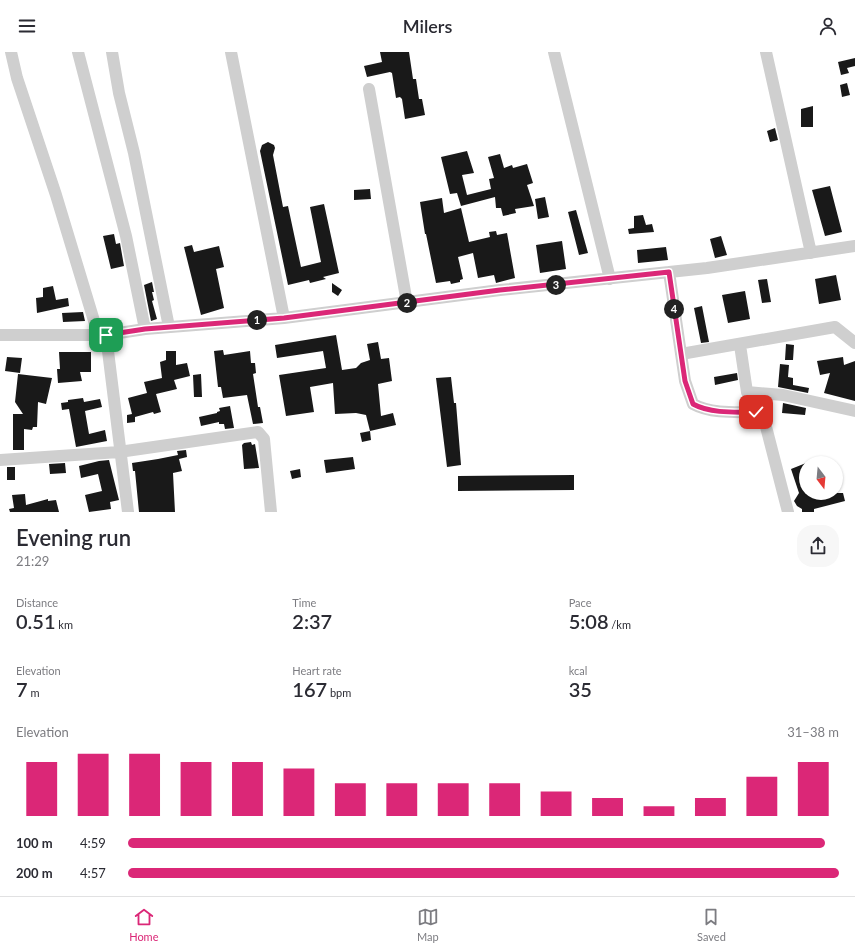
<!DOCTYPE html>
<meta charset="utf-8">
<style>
body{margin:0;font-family:Lato,sans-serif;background:#f7f7f7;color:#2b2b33;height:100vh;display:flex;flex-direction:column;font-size:15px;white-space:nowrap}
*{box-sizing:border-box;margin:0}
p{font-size:13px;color:#7c7c81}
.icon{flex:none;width:22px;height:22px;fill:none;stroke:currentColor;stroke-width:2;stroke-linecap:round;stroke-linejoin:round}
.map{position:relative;height:460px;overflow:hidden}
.drawer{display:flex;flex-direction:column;background:#fff;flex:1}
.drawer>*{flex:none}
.needle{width:26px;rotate:164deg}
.fabs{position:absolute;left:799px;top:404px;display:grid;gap:8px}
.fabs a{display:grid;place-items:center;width:44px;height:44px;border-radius:50%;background:#fff;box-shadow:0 1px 3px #0004;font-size:20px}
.pin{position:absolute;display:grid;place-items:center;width:34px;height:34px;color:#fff;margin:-17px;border-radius:8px;box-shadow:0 2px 6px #0006}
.km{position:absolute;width:20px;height:20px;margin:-10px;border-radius:50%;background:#222;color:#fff;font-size:11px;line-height:20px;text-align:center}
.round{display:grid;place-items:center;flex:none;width:42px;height:42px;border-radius:16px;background:#f7f7f7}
.overview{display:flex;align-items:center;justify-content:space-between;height:68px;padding:0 16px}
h1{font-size:22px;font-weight:600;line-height:30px}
.metrics{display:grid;grid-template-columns:repeat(3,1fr);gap:6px;height:68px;padding:4px 16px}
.metrics div{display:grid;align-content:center}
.metrics b{font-size:20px;font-weight:600}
.metrics small{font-size:11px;font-weight:400}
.metrics p{font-size:11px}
.chart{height:112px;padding:8px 16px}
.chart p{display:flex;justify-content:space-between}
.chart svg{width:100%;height:72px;margin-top:4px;stroke:#db2777;stroke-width:6}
ul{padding:0 16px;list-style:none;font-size:13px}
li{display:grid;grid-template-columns:64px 48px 1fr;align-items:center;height:30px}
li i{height:10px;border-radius:5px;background:#db2777}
header{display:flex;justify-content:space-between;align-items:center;height:52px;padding:0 16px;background:#fff;font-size:18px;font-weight:600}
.tab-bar{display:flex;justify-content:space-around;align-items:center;height:56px;border-top:1px solid #e1e1e2;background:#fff;font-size:11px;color:#7c7c81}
.tab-bar a{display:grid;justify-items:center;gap:2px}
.tab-bar .current{color:#db2777}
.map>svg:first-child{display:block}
.building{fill:#191919}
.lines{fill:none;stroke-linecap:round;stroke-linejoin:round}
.street{stroke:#cfcfcf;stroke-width:12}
.route-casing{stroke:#fff;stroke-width:8}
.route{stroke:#db2777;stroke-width:5}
</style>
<header><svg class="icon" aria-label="menu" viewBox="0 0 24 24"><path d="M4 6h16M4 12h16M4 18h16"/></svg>Milers<svg class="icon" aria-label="person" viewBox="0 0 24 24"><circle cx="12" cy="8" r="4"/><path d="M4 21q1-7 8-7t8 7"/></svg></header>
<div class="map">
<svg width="855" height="460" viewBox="0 0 855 460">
<rect width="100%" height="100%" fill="#fff"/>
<!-- building -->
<path class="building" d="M 380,0 L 409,0 L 413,27 L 416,27 L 419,47 L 422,47 L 425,63 L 405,67 L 402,47 L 400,45 L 396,46 L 392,21 L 390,20 L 367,25 L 364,14 L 382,10 Z
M 855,6 L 855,14 L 847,16 L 849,21 L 841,23 L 838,10 Z
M 847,31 L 850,43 L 842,45 L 840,33 Z
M 813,54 L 813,75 L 801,75 L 801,57 Z
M 775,76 L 778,88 L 770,90 L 767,79 Z
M 268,90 L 274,93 L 275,96 L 273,103 L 283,155 L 288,154 L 301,215 L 321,210 L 310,155 L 324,152 L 339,221 L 323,225 L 326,227 L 310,231 L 309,228 L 288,233 L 260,99 L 262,93 Z
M 467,99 L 474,121 L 462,123 L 467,143 L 491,137 L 489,127 L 494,126 L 488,105 L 500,102 L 504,116 L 512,113 L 513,116 L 527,112 L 533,131 L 527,133 L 534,154 L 515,157 L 516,161 L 503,164 L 501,156 L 496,156 L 495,145 L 461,154 L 457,141 L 450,142 L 441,105 Z
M 830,134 L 842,180 L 825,184 L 812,138 Z
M 370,137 L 371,147 L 354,148 L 354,138 Z
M 545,145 L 549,165 L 538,167 L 535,147 Z
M 442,146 L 444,161 L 461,156 L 469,190 L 490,185 L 489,180 L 496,179 L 497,183 L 507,181 L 515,226 L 496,231 L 494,223 L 478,226 L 473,201 L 458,205 L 463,227 L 460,228 L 460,230 L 451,232 L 450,229 L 436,231 L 426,182 L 425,182 L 420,150 Z
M 576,158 L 588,201 L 579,203 L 568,160 Z
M 643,163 L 646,173 L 652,172 L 654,180 L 629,182 L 628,177 L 634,176 L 634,164 Z
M 114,182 L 116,192 L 120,191 L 124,214 L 111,217 L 103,184 Z
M 721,184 L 727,203 L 715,206 L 710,187 Z
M 562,189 L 566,217 L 540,221 L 536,193 Z
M 192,193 L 194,200 L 219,194 L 224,215 L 216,217 L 224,256 L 201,263 L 184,195 Z
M 666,195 L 668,208 L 638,211 L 637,198 Z
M 836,223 L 841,248 L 819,252 L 815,227 Z
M 767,227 L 771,250 L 762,251 L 758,228 Z
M 152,230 L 154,240 L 152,240 L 154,248 L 152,249 L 157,267 L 151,269 L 144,233 Z
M 332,231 L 342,238 L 338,244 L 332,240 Z
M 53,234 L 56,248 L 68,246 L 69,254 L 37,261 L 36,246 L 43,245 L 43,236 Z
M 745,239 L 750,267 L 728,271 L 722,243 Z
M 702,254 L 709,290 L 701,291 L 694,256 Z
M 83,260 L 85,269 L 63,270 L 62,261 Z
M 336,283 L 342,318 L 356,316 L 361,311 L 370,308 L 367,292 L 378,290 L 381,307 L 389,306 L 392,329 L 378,332 L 381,364 L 393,361 L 396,373 L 370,379 L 366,363 L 356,361 L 335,362 L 333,331 L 310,335 L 314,360 L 286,364 L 279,323 L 326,316 L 323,299 L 277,306 L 275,293 Z
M 786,292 L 794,293 L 793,308 L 785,308 Z
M 223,298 L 224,303 L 250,299 L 251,311 L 255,311 L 256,321 L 253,322 L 258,355 L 260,355 L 263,371 L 253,372 L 247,343 L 223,346 L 221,335 L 218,335 L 214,299 Z
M 166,299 L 176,299 L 176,313 L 187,311 L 190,324 L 174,328 L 177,337 L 156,342 L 161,360 L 154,362 L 153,360 L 135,365 L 135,370 L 127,371 L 127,363 L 132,362 L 128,346 L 147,341 L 144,330 L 162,326 L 160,310 L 166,308 Z
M 59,300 L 91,300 L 91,320 L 80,320 L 82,329 L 58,331 L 57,317 L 60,317 Z
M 7,305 L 22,306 L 20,321 L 5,319 Z
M 843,305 L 844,313 L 855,309 L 855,349 L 824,341 L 830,321 L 820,323 L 817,309 Z
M 780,312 L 789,313 L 788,325 L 793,326 L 793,333 L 809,336 L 808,341 L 778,335 Z
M 737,321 L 738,328 L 715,333 L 714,325 Z
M 18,322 L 52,326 L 46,352 L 38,350 L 37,375 L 33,375 L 32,378 L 24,377 L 24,398 L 13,398 L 13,362 L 23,362 L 15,350 Z
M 201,322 L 202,345 L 194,345 L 193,323 Z
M 451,325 L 454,351 L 456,351 L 461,413 L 447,415 L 436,326 Z
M 83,346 L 84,350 L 100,347 L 102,355 L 85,359 L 89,382 L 105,378 L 107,389 L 76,395 L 69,357 L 62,358 L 61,351 L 68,350 L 68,348 Z
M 783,351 L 806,356 L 805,363 L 782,361 Z
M 230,354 L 234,376 L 225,377 L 224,372 L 219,372 L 219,370 L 201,374 L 199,365 L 217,361 L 217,360 L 220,359 L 219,356 Z
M 370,379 L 371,388 L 362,390 L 360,381 Z
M 251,390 L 252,393 L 255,392 L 259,416 L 244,417 L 242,393 L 244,391 Z
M 186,398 L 187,405 L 179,407 L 182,419 L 173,421 L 175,460 L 139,460 L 135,419 L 133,419 L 132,411 L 158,407 L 178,403 L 177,399 Z
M 353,405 L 355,417 L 326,421 L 324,408 Z
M 109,408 L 119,448 L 110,450 L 111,457 L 89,460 L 85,443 L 102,439 L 98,422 L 81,426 L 79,414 L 99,409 Z
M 65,411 L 66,421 L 50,422 L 49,412 Z
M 806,411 L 806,441 L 843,441 L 845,449 L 814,457 L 814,460 L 802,460 L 802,457 L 797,454 L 794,449 L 799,441 L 791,417 Z
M 7,415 L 15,415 L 15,428 L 7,428 Z
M 300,417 L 301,425 L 292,427 L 290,419 Z
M 574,423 L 574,438 L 458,439 L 458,424 Z
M 25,442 L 26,453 L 48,447 L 48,449 L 56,448 L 59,460 L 10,460 L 9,457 L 14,456 L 12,443 Z"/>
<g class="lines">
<!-- street -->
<path class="street" d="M 11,0 L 17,26 L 56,143 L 98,282
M 78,0 L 126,184 L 145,277
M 112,0 L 119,41 L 134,101 L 169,275
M 231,0 L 284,266
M 554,0 L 610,227
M 766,0 L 811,201
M 369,37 L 407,251
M 669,220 L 685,329 L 693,352 C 711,362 737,360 757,360 L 764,367 L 788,460
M 0,283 L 106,283 L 145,277 L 284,266 L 500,238 L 707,216 L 855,194
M 106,283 L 128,460
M 740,293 L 747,340 L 757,360
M 681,302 L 835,275 L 855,291
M 747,340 L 783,343 L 855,359
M 0,408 L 119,400 L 258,380 L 264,387 L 271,460"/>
</g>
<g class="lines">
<!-- route casing -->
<g class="route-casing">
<path id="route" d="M 106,283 L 145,277 L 284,266 L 500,238 L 669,220 L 685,329 L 693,352 C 711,362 737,360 756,360"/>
</g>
<!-- route -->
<use href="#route" class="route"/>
</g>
</svg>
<div class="fabs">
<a><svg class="needle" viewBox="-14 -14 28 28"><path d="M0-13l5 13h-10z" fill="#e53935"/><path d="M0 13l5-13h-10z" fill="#7c7c81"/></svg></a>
</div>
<div class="pin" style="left:106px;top:283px;background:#1e9e55"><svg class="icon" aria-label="arrive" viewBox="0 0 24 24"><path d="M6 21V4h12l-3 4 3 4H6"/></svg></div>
<div class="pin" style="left:756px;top:360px;background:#d93025"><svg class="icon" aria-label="check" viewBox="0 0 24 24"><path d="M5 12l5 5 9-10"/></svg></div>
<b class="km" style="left:257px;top:268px">1</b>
<b class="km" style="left:407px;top:251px">2</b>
<b class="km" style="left:556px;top:233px">3</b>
<b class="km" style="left:674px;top:257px">4</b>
</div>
<section class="drawer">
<div class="overview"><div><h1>Evening run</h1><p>21:29</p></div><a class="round"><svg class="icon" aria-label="share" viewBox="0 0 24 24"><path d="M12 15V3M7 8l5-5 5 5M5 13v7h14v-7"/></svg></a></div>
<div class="metrics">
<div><p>Distance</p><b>0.51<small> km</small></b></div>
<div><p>Time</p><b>2:37</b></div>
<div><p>Pace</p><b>5:08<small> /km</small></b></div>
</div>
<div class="metrics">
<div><p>Elevation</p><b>7<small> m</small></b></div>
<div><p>Heart rate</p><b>167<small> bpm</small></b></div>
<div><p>kcal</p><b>35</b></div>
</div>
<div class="chart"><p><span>Elevation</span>31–38 m</p>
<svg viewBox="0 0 160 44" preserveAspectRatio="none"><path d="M5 44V11M15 44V6M25 44V6M35 44V11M45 44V11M55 44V15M65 44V24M75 44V24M85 44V24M95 44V24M105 44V29M115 44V33M125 44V38M135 44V33M145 44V20M155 44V11"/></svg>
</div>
<ul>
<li><b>100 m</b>4:59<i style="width:98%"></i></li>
<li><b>200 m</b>4:57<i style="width:100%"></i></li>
</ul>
</section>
<nav class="tab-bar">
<a class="current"><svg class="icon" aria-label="home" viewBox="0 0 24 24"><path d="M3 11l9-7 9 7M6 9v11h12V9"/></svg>Home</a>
<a><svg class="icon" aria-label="map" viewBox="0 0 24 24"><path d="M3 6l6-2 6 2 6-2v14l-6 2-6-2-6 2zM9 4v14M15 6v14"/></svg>Map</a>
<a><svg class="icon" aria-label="saved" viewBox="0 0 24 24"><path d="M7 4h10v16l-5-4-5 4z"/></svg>Saved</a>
</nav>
